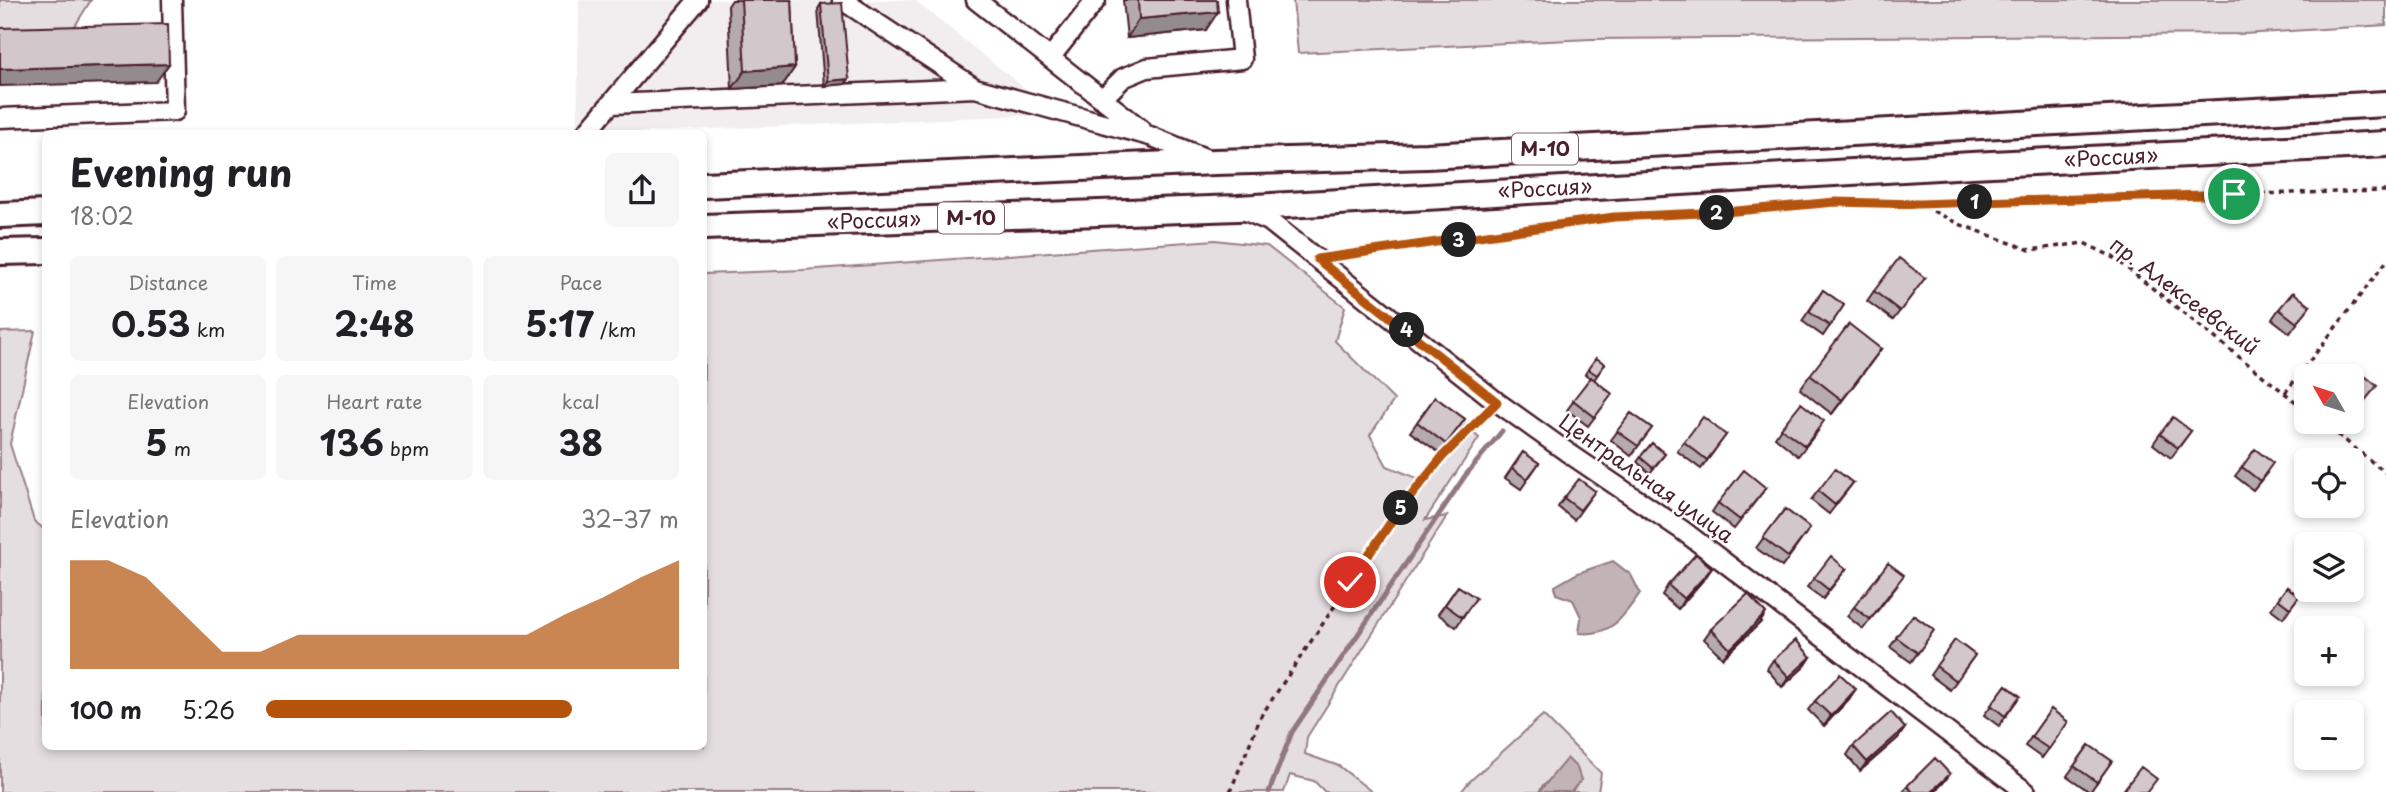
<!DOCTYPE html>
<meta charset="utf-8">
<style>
body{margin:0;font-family:"Playpen Sans",sans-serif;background:#f6f6f6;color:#202124;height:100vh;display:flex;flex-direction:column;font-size:26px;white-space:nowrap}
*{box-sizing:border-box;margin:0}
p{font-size:23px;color:#757577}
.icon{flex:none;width:38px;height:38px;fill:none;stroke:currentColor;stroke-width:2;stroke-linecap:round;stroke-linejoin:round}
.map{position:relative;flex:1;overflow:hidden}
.sheet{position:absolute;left:42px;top:130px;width:665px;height:620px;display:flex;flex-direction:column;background:#fff;border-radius:10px;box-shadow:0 4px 10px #0003}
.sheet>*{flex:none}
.needle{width:46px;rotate:309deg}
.buttons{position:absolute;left:2294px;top:364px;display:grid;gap:14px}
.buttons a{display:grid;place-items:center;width:70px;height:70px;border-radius:10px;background:#fff;box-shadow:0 4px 10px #0003;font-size:35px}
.pin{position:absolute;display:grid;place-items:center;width:60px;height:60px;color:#fff;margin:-30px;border:4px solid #fff;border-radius:50%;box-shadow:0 2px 7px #0007}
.km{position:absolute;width:35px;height:35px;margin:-18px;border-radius:50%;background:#222;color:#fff;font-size:19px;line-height:35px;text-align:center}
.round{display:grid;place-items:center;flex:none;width:74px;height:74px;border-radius:10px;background:#f6f6f6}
.head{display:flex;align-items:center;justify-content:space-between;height:119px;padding:0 28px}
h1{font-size:38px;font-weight:700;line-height:52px}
.figures{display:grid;grid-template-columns:repeat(3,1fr);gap:10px;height:119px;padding:7px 28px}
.figures div{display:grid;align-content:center;border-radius:10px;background:#f6f6f6;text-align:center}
.figures b{font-size:35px;font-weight:700}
.figures small{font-size:19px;font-weight:400}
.figures p{font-size:19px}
.chart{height:196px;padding:14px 28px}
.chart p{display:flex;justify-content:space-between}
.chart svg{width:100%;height:126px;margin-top:7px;fill:#b45309;opacity:.7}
ul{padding:0 28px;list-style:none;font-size:23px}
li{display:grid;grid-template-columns:112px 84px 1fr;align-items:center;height:52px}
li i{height:18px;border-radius:9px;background:#b45309}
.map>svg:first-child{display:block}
.built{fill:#f2eeef}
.green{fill:#e5dee0;stroke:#987e86;stroke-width:2}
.water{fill:#c1b3b6;stroke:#91787e;stroke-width:2}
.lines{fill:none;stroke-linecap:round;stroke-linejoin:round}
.stream{stroke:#91787e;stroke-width:5}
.minor-casing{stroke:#4a1f2b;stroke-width:23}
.highway-casing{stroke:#4a1f2b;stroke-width:30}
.path{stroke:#4a1f2b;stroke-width:3.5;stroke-dasharray:5 5;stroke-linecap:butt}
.minor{stroke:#fff;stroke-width:18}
.highway{stroke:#fff;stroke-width:24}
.wall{fill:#b5abaf;stroke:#4a1f2b;stroke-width:2}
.shaded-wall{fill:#938b8e;stroke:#4a1f2b;stroke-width:2}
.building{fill:#d2c7cb;stroke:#4a1f2b;stroke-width:2}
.route-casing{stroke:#fff;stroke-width:14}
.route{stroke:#b45309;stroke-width:9}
.labels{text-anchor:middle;stroke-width:5;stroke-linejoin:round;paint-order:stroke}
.shield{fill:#fff;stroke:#80626b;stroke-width:2}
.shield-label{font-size:19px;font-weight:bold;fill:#4a1f2b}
.street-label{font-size:21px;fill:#4a1f2b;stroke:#fff}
</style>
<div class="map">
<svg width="2386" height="792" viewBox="0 0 2386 792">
<rect width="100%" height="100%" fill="#fff"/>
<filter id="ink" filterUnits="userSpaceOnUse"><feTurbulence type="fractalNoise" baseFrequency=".0143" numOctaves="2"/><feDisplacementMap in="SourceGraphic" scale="14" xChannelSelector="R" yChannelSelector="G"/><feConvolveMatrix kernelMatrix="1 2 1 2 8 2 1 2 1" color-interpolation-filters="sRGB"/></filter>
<g filter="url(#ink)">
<!-- built -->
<path class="built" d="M 579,0 L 914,0 L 1057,114 L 628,133 L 577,133 Z"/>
<!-- green -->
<path class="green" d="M 0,0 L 91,0 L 73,29 L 0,33 Z
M 1293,0 L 2386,0 L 2386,25 L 2243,34 L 1591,39 L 1298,53 Z
M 1215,240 L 1267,246 L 1345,307 L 1335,341 L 1394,400 L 1370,435 L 1387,466 L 1419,479 L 1465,425 L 1479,438 L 1425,520 L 1447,516 L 1307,737 L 1305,754 L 1339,766 L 1372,792 L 1325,792 L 1314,781 L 1290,775 L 1284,792 L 0,792 L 0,332 L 35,331 L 10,444 L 34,521 L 45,530 L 46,746 L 704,746 L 704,274 L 803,270 Z
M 1543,715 L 1601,773 L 1598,792 L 1571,792 L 1581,780 L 1543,785 L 1539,792 L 1461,792 L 1469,782 Z"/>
<!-- water -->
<path class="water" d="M 1613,561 L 1631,575 L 1640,593 C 1624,616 1611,637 1579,633 L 1581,617 L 1573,600 L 1556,594 L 1555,586 L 1578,573 Z
M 1567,758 L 1577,768 L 1581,780 L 1571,792 L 1539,792 Z"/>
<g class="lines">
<!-- stream -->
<path class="stream" d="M 1269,792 L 1292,732 L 1465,476 L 1502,431"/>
<!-- minor casing -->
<g class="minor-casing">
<path id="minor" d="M 842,0 L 975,88 L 1150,136 L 1205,158
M 976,0 L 1141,129
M 1050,58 L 1096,0
M 1102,99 L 1123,78 L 1147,68 L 1242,59 L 1236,0
M 612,104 L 975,88
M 0,118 L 175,111 L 172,0
M 586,133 L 698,0
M 1243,210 L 1269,221 L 1497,402 L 1567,452 L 1682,530 L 2026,792"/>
</g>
<!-- highway casing -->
<g class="highway-casing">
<path id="highway" d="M 704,185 L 1215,162 L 1427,156 L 2386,104
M 0,215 L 46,213
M 704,227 L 1238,208 L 1972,165 L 2386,144
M 0,252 L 46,251"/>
</g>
<!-- path -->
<path class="path" d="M 1921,204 L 2065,198 L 2386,191
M 1338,256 L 1614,217 L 1725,212 L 1835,202 L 1919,204 L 1959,224 L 2030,250 L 2084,243 L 2113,257 L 2306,410
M 2285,393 L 2386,262
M 2322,422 L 2386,473
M 1230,792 L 1261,716 L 1395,516 L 1443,456 L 1486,413"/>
<!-- minor -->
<use href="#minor" class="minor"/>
<!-- highway -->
<use href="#highway" class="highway"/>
</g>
<!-- wall -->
<path class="wall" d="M 732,0 L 792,0 L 795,67 L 782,86 L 732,89 L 728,6 Z
M 1123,0 L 1217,0 L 1206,30 L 1127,38 Z
M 821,4 L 849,79 L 845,84 L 824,86 L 818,9 Z
M 1925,278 L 1893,320 L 1867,301 L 1874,291 Z
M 1823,290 L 1844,305 L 1823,336 L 1802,321 Z
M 2310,306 L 2290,333 L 2272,319 L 2279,309 Z
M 1881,349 L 1832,414 L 1800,389 L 1810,375 Z
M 1596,358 L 1605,364 L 1594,380 L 1612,394 L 1588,426 L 1567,410 L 1590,378 L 1585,374 Z
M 1435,397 L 1465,419 L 1440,453 L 1410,432 Z
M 1631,413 L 1652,428 L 1631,456 L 1611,440 Z
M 2340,422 L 2349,422 L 2345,426 Z
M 1781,428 L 1818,431 L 1798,456 L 1775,437 Z
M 2191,431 L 2171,458 L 2153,444 L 2160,434 Z
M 1726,435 L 1701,469 L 1677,451 L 1684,442 Z
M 1652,443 L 1665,454 L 1650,473 L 1637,462 Z
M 1523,452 L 1539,463 L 1521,489 L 1505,478 Z
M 2242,467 L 2267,473 L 2253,490 L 2235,476 Z
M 1853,483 L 1829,514 L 1811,500 L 1818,491 Z
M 1766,488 L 1734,529 L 1712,512 L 1718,503 Z
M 1595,491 L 1574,520 L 1558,507 L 1564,498 Z
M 1785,509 L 1810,528 L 1782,567 L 1756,548 Z
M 1712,568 L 1705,578 L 1678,609 L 1662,595 L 1668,585 Z
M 1846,569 L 1823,599 L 1807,587 L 1814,578 Z
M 1898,585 L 1863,629 L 1847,616 L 1854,607 Z
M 1458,586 L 1476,598 L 1456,627 L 1438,614 Z
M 2287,587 L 2299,596 L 2283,618 L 2271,609 Z
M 1913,615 L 1934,630 L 1911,662 L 1890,647 Z
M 1760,623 L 1723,658 L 1704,639 L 1711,629 Z
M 1955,640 L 1975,655 L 1950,690 L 1930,675 Z
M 1811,657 L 1805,666 L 1782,687 L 1767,669 L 1773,660 Z
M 2006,685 L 2020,696 L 1999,726 L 1984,715 Z
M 1849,699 L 1824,726 L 1808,710 L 1815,701 Z
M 2051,709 L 2068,722 L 2042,758 L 2025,746 Z
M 1905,728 L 1898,738 L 1860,771 L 1847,755 L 1853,746 Z
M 2089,745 L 2112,761 L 2090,792 L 2067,776 Z
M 1950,774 L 1943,783 L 1934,792 L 1903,792 L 1907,786 Z"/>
<!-- shaded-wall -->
<path class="shaded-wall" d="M 1218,12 L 1206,30 L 1127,38 L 1139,19 Z
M 169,64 L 156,82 L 0,86 L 0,69 Z
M 795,67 L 782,86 L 732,89 L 745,71 Z
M 849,79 L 845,84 L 824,86 L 828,81 Z
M 1881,349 L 1871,363 L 1832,414 L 1842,400 Z
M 1712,568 L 1705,578 L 1678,609 L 1684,599 Z
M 1766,613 L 1760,623 L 1723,658 L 1730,649 Z
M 1811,657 L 1805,666 L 1782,687 L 1789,677 Z
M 1856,689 L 1849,699 L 1824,726 L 1831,716 Z
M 1905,728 L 1898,738 L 1860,771 L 1867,762 Z
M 1950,774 L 1943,783 L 1934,792 L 1931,792 Z"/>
<!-- building -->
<path class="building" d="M 741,0 L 792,0 L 795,67 L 745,71 Z
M 1138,0 L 1217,0 L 1218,12 L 1139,19 Z
M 842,3 L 849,79 L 828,81 L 821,4 Z
M 168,24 L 169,64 L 0,69 L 0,28 Z
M 1899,258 L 1925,278 L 1900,311 L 1874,291 Z
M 1823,290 L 1844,305 L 1830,326 L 1809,312 Z
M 2293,292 L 2310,306 L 2297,323 L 2279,309 Z
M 1849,324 L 1881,349 L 1842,400 L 1810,375 Z
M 1596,358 L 1605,364 L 1597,375 L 1588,369 Z
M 2360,372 L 2377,386 L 2352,416 L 2352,381 Z
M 1591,377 L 1612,394 L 1595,417 L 1573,400 Z
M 1435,397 L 1465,419 L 1446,444 L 1417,422 Z
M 1801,403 L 1824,421 L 1805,446 L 1781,428 Z
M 1631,413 L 1652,428 L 1638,446 L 1617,431 Z
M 1703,417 L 1726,435 L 1707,460 L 1684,442 Z
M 2173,417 L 2191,431 L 2178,448 L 2160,434 Z
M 1652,443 L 1665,454 L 1653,468 L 1640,457 Z
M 2255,449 L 2273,463 L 2260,481 L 2242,467 Z
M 1523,452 L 1539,463 L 1527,479 L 1512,468 Z
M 1835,469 L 1853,483 L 1835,505 L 1818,491 Z
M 1744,470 L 1766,488 L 1740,520 L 1718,503 Z
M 1579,479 L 1595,491 L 1580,510 L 1564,498 Z
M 1785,509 L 1810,528 L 1788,557 L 1763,538 Z
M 1696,554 L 1712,568 L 1684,599 L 1668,585 Z
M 1831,556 L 1846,569 L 1829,590 L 1814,578 Z
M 1888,563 L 1904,575 L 1870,619 L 1854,607 Z
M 1458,586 L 1476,598 L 1462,617 L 1445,605 Z
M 2287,587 L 2299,596 L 2290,608 L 2278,599 Z
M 1748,594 L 1766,613 L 1730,649 L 1711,629 Z
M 1913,615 L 1934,630 L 1918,653 L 1896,637 Z
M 1796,640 L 1811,657 L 1789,677 L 1773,660 Z
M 1955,640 L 1975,655 L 1956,681 L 1936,666 Z
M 1840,674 L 1856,689 L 1831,716 L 1815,701 Z
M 2006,685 L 2020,696 L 2005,716 L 1991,705 Z
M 2051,709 L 2068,722 L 2049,749 L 2031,737 Z
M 1891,712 L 1905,728 L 1867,762 L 1853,746 Z
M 2089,745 L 2112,761 L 2097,782 L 2074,766 Z
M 1935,758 L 1950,774 L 1931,792 L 1913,792 L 1907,786 Z
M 2141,767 L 2157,779 L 2147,792 L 2122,792 Z"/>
</g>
<g class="lines" filter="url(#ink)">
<!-- route casing -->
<g class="route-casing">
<path id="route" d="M 1350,582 L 1395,516 L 1443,456 L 1497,402 L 1317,259 L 1614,217 L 1725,212 L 1835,202 L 1919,204 L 2234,194"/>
</g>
<!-- route -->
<use href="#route" class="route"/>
</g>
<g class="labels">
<!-- shield labels -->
<g class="shield">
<rect x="1512" y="133.5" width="66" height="31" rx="5"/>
<rect x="938" y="202.5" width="66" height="31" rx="5"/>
</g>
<g class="shield-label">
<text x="1545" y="156">М-10</text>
<text x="971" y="225">М-10</text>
</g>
<!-- street labels -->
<g class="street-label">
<text transform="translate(2111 158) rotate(-3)" y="7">«Россия»</text>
<text transform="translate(1545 189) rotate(-3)" y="7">«Россия»</text>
<text transform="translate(874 221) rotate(-2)" y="7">«Россия»</text>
<text transform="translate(2184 296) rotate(37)" y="7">пр. Алексеевский</text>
<text transform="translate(1646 479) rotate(35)" y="7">Центральная улица</text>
</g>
</g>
</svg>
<div class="buttons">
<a><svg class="needle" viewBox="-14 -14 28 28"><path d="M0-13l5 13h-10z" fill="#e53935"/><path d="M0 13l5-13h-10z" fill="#757577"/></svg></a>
<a><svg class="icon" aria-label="locate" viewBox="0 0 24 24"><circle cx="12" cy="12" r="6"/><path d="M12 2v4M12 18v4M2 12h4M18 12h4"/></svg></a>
<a><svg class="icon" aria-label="layers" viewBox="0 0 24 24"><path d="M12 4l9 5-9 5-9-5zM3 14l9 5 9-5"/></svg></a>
<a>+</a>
<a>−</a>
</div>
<div class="pin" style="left:2234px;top:194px;background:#1e9e55"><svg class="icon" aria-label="arrive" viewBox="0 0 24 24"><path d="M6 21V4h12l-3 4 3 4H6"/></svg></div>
<div class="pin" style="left:1350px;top:582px;background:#d93025"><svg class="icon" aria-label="check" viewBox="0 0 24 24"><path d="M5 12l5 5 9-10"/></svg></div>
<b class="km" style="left:1975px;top:202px">1</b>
<b class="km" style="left:1717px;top:213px">2</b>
<b class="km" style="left:1459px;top:240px">3</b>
<b class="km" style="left:1407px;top:330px">4</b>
<b class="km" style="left:1401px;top:508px">5</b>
<section class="sheet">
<div class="head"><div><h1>Evening run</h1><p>18:02</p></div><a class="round"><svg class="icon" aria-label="share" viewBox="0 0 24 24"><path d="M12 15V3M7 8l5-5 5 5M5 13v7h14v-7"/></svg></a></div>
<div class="figures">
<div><p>Distance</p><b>0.53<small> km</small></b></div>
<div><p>Time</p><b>2:48</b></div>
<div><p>Pace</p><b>5:17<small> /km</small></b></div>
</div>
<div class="figures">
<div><p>Elevation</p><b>5<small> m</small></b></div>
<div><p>Heart rate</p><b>136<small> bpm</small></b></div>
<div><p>kcal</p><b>38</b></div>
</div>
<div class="chart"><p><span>Elevation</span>32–37 m</p>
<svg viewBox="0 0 160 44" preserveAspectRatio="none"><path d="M0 44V6L10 6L20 12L30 25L40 38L50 38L60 32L70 32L80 32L90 32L100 32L110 32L120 32L130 25L140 19L150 12L160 6V44z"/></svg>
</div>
<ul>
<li><b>100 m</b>5:26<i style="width:74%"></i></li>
</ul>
</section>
</div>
